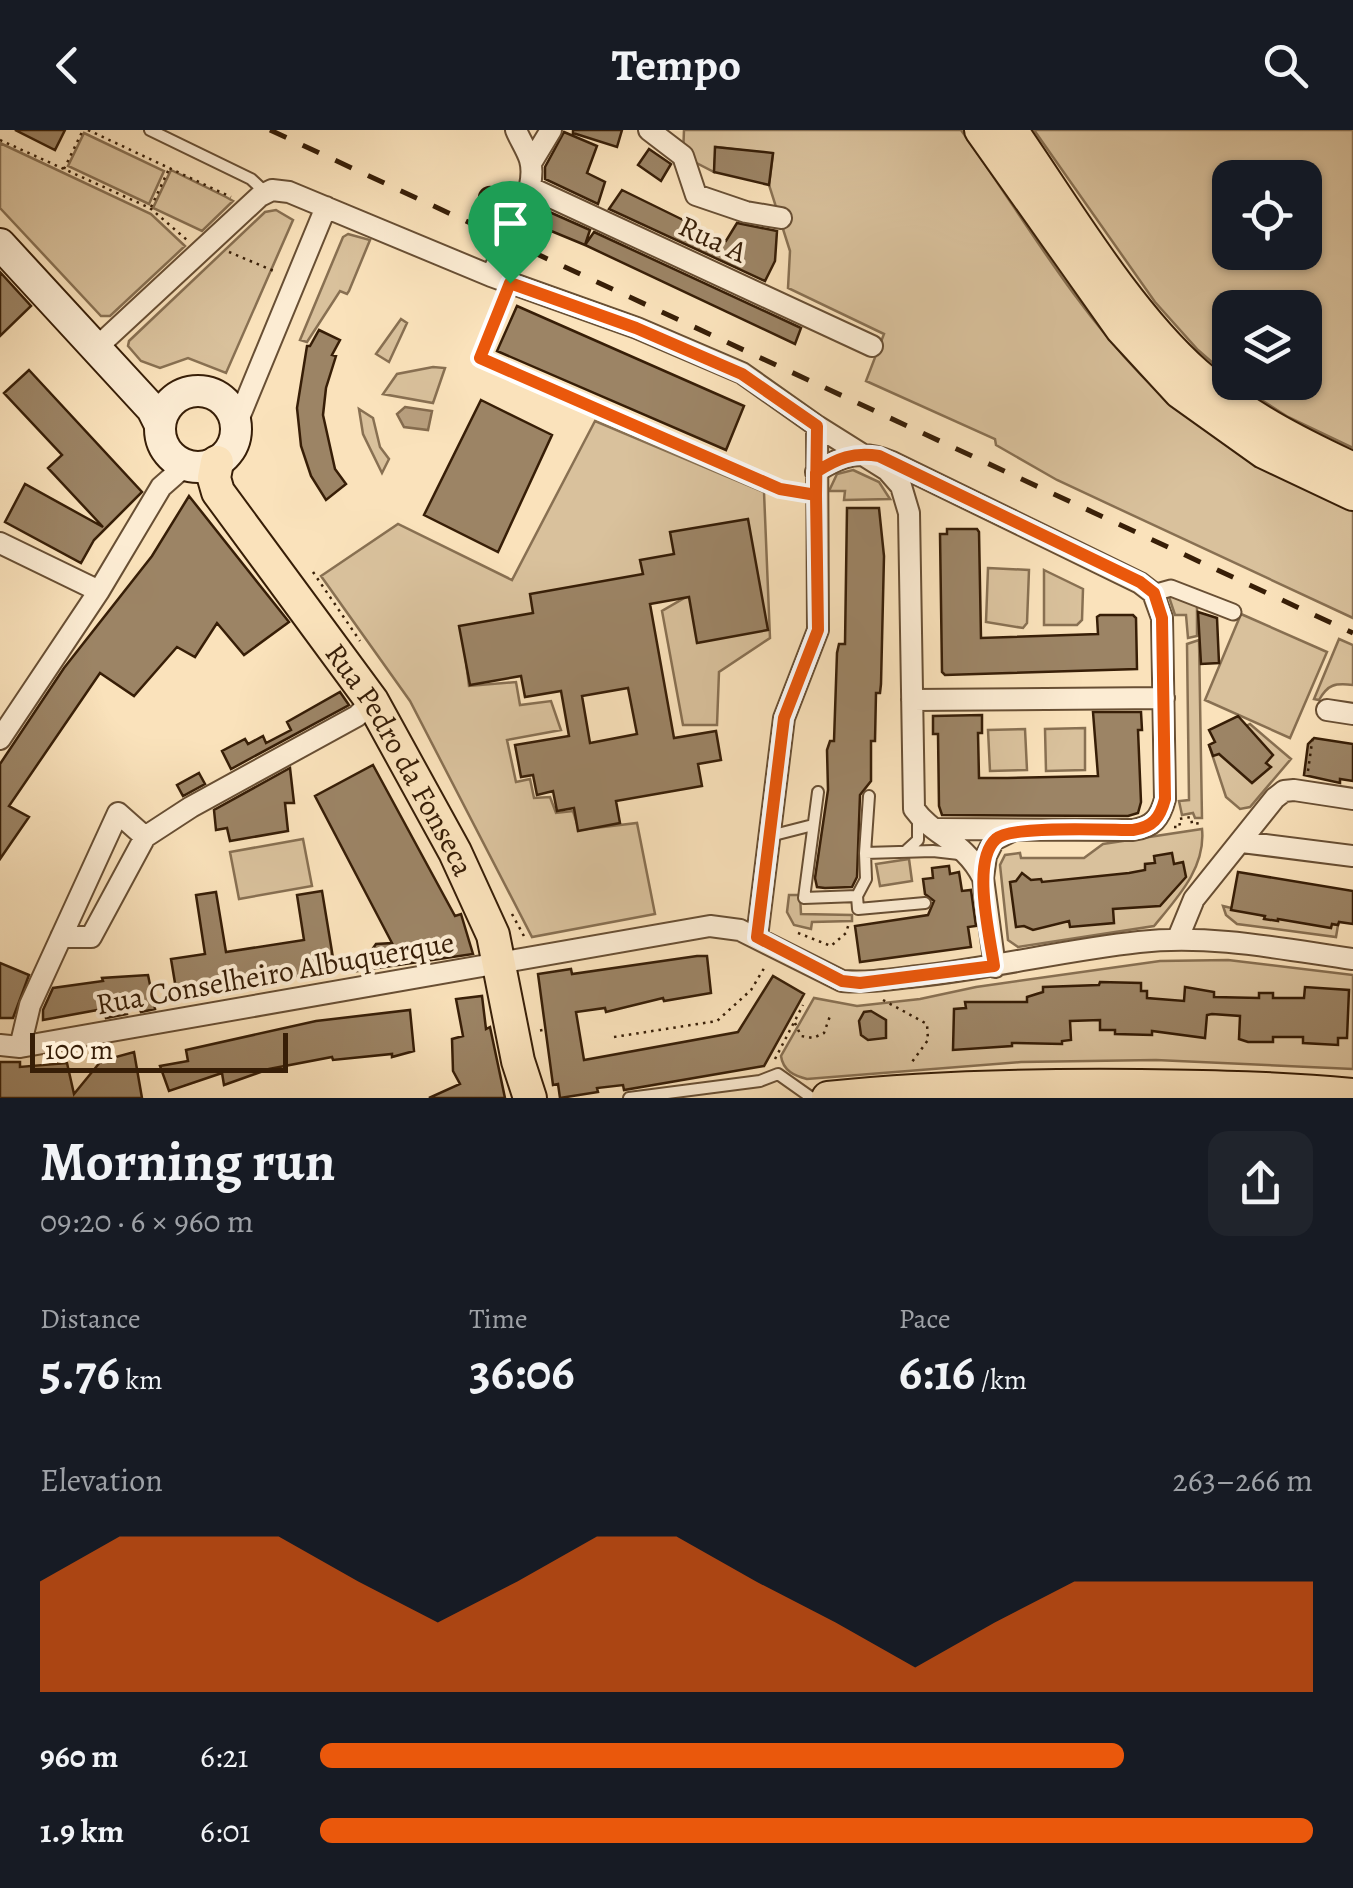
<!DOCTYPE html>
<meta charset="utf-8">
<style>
body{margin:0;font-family:Alegreya,serif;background:#20242c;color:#f1f3f6;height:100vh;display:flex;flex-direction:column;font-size:38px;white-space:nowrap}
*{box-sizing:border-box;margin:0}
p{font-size:32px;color:#9ea1a6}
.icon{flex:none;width:55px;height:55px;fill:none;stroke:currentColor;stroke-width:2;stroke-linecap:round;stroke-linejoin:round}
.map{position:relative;height:968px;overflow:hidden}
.details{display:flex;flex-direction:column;background:#171b24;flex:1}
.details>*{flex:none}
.controls{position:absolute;left:1212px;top:30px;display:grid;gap:20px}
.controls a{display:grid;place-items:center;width:110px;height:110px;border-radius:20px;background:#171b24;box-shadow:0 2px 8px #0004;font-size:50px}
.scale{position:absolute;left:30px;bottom:25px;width:258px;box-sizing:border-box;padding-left:10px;border:5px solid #371e07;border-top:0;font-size:28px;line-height:35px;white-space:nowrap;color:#371e07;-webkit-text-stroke:8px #fcecd3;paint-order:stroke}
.pin{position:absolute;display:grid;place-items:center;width:85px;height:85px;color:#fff;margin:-102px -42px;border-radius:50% 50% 50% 0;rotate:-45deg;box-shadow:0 0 10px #0007}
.pin .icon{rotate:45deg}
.round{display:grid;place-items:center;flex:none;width:105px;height:105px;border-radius:20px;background:#20242c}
.head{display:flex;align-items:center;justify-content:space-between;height:170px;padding:0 40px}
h1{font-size:55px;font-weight:600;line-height:75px}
.figures{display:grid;grid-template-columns:repeat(3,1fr);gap:15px;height:170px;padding:10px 40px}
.figures div{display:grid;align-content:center}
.figures b{font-size:50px;font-weight:600}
.figures small{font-size:28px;font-weight:400}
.figures p{font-size:28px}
.chart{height:280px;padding:20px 40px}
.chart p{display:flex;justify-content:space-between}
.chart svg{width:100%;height:180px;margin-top:10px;fill:#ea580c;opacity:.7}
ul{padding:0 40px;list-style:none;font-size:32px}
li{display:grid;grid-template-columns:160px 120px 1fr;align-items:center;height:75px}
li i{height:25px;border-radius:12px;background:#ea580c}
header{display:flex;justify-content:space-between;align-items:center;height:130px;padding:0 40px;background:#171b24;font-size:45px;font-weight:600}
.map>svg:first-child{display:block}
.green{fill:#d9c19c;stroke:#887052;stroke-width:2.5;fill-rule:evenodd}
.water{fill:#b89f7e;stroke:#846b4e;stroke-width:2.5}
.building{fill:#9c8465;stroke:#371e07;stroke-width:2.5;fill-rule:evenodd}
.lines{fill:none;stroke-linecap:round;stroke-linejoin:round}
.service-casing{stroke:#684f34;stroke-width:14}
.pedestrian-casing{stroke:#684f34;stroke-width:19}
.minor-casing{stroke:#684f34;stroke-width:24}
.secondary-casing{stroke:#371e07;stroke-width:34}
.primary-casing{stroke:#371e07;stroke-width:36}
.path{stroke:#371e07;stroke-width:2.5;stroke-dasharray:2.5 5;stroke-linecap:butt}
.service{stroke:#fcecd3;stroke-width:10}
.pedestrian{stroke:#fcecd3;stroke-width:15}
.minor{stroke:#fcecd3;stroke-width:20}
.secondary{stroke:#fcecd3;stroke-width:30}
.primary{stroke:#fae2bb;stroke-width:32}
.rail{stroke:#371e07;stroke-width:5;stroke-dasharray:18 18;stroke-linecap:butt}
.route-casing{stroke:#fff;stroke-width:20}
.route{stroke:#ea580c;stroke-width:12}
.labels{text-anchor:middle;stroke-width:8;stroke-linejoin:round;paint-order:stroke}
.street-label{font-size:30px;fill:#371e07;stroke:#fcecd3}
</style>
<header><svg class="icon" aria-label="back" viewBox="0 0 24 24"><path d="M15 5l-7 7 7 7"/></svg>Tempo<svg class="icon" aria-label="search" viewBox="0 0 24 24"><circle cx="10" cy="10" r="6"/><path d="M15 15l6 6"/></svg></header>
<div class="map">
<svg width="1353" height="968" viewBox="0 0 1353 968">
<rect width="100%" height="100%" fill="#fae2bb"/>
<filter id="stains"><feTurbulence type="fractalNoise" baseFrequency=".002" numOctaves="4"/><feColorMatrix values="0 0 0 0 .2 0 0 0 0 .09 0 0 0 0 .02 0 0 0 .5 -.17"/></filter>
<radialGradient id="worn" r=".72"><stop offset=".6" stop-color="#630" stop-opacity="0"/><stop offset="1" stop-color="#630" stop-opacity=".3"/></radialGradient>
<!-- green -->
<path class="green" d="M 684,0 L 961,0 C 1020,82 1071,172 1141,245 C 1196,303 1280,347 1353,377 L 1353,488 L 1057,350 L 996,315 L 995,309 L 866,251 L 884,204 L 788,158 L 790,121 L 769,55 L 773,24 L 716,17 L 714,42 L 683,26 Z
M 1034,0 L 1353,0 L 1353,318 L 1288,287 L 1235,253 L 1305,252 L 1305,178 L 1230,178 L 1230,248 L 1198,220 L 1155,172 ZM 1230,48 L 1305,48 L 1305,122 L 1230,122 Z
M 84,3 L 164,41 L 149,74 L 68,36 Z
M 0,13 L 151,84 L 185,116 L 110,186 L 101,186 L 0,78 Z
M 171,40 L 226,67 L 233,71 L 202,101 L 153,78 Z
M 276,80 L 293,90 L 226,243 L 188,228 L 160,238 L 141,231 L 128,216 L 129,211 L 265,82 Z
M 348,104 L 370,110 L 349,161 L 347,164 L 340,161 L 307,212 L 300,210 L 343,107 Z
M 401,189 L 407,193 L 389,232 L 376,224 Z
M 433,237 L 445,238 L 433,273 L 383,264 L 397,244 Z
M 359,279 L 373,288 L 380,317 L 389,329 L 382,343 L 363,304 Z
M 595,291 L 764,362 L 770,508 L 719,542 L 717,595 L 683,595 L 662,481 L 691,464 L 684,430 C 618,471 537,485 462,499 L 469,556 L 516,552 L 520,575 L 551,571 L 561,600 L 507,610 L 516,652 L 530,649 L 534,668 L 550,667 L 556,683 L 573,681 L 579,700 L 637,693 L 655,784 L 532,807 L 410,571 L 321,446 L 398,394 L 512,450 Z
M 853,340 L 879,352 L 890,369 L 844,370 L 845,361 L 829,361 L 837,344 Z
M 988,438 L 1029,440 L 1027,493 L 1023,498 L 986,492 Z
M 1044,440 L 1083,459 L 1082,490 L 1077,495 L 1044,495 Z
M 1176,466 L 1197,475 L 1197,506 L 1188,508 L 1186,485 L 1175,485 L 1169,467 Z
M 1241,484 L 1327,522 L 1290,608 L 1205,570 Z
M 1339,509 L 1353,515 L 1353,555 C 1335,553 1328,554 1319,570 L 1314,569 Z
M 1199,510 L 1202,688 L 1195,688 L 1193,683 L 1182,685 L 1179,671 L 1189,670 L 1187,514 Z
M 1250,594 L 1291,629 L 1250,677 L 1240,679 L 1226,667 L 1209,615 Z
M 1085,598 L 1085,640 L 1046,641 L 1045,599 Z
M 1025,599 L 1027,640 L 990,641 L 988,600 Z
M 1202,699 C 1206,738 1177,768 1154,796 L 1018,817 L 1008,810 L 1000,735 L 1005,725 L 1020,723 L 1021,728 L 1084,728 L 1103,714 Z
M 303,709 L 312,756 L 239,769 L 230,722 Z
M 909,729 L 912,751 L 880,756 L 876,734 Z
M 789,765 L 800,765 L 801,784 L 852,785 L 852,791 L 812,792 L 811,799 L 794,795 L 787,782 Z
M 1223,776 L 1265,786 L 1338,795 L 1336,807 L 1237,794 L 1226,785 Z
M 1228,830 L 1353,845 L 1353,939 L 1156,930 L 1021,932 L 807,949 C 795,946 783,941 781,926 L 814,868 L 857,876 L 920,869 L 976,857 L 1160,831 Z"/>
<!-- water -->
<path class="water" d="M 405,277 L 432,281 L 428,300 L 404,297 L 397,284 Z"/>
<!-- building -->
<path class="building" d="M 15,0 L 65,0 L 55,20 Z
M 573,0 L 622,0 L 617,17 L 573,3 Z
M 564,2 L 597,16 L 587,43 L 605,52 L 598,74 L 545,49 L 545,37 Z
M 715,17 L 773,23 L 769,55 L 714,42 Z
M 649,19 L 671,34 L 661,51 L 638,35 Z
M479 68a11 11 0 1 1 22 0a11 11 0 1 1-22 0Z
M 622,60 L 726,111 L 737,93 L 777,101 L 775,131 L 765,151 L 609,79 Z
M 545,80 L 590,100 L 585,115 L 539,96 Z
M 594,102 L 801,198 L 795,214 L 585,115 Z
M 0,142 L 31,176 L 0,206 Z
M 517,176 L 744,276 L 726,320 L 497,221 Z
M 319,200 L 340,210 L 332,225 L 336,226 L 326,258 L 323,285 L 335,339 L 346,354 L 326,370 L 311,346 L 301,316 L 297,278 L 307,216 L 310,216 Z
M 29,240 L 142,362 L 94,410 L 81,433 L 5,392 L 25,354 L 103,397 L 48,338 L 62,325 L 4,263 Z
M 481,270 L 552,305 L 498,422 L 424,385 Z
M 189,366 L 289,492 L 244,525 L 217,493 L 195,527 L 177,517 L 134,566 L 100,543 L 9,676 L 29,687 L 0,729 L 0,634 L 64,538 L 152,426 Z
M 847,378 L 879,378 L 884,426 L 881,554 L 880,563 L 876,563 L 875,611 L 871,611 L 871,651 L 860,665 L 857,747 L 852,757 L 825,758 L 817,757 L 815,748 L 828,660 L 827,620 L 830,611 L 834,611 L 837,523 L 839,514 L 845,514 Z
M 748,389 L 768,500 L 697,513 L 689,467 L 650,474 L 674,608 L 716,601 L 721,630 L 698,634 L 702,656 L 616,671 L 620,693 L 578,701 L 574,678 L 557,681 L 553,661 L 537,665 L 533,645 L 521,647 L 515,615 L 569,606 L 561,561 L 525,567 L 521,546 L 470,555 L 459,496 L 533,483 L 530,464 L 643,444 L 640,430 L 674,424 L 670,402 ZM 628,558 L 637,604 L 590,613 L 582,566 Z
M 947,399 L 977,399 L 979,402 L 981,508 L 1098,504 L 1097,487 L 1100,485 L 1133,485 L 1136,488 L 1137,539 L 945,545 L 942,542 L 940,404 L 947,404 Z
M 1198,482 L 1217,488 L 1219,533 L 1201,534 Z
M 340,562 L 349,575 L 231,639 L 222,621 L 245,609 L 248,614 L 263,606 L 266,613 L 291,600 L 287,592 Z
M 1093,582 L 1141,582 L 1142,600 L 1138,600 L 1141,672 L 1138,683 L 1128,686 L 942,685 L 939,676 L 938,604 L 933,604 L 933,586 L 982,585 L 982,603 L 978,603 L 979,648 L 1007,648 L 1098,646 Z
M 1238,586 L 1273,625 L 1266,633 L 1271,637 L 1252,653 L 1219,624 L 1213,626 L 1209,615 L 1215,612 L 1209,600 Z
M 1314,608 L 1353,614 L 1353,651 L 1340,649 L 1340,653 L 1304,645 L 1308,614 Z
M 373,635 L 455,786 L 461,784 L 473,824 L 357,841 L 376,814 L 392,813 L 315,666 Z
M 290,638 L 294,673 L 285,673 L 288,701 L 230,711 L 227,698 L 216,700 L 214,680 Z
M 199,643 L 205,654 L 183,666 L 177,655 Z
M 1172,723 L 1174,734 L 1183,732 L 1186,747 L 1160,776 L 1113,779 L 1114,793 L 1070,797 L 1069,791 L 1033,800 L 1024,796 L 1016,797 L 1010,752 L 1016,751 L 1022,743 L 1031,750 L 1041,749 L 1042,752 L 1129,743 L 1145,740 L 1145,734 L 1155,733 L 1154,726 Z
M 949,736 L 950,744 L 959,742 L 962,761 L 971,760 L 976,796 L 968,797 L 971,817 L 860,832 L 855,796 L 928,785 L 934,771 L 925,764 L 923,749 L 933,748 L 932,738 Z
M 1238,742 L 1353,761 L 1353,794 L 1339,792 L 1338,795 L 1332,794 L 1331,798 L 1278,789 L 1278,791 L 1264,789 L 1265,786 L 1231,780 Z
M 322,761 L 335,840 L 177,865 L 171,829 L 205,824 L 196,765 L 216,762 L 226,822 L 304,810 L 297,765 Z
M 697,826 L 707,826 L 711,863 L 664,871 L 663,868 L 606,882 L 605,878 L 576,882 L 584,930 L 738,902 L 773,846 L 804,864 L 764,936 L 624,960 L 623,955 L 597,958 L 598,962 L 560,968 L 558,954 L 553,955 L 538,844 L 571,839 L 572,844 Z
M 0,833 L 29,845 L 13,888 L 0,888 Z
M 148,845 L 155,879 L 141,882 L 134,864 L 124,867 L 127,884 L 106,888 L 103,879 L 43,890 L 43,880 L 53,858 L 103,851 L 102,848 Z
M 1100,852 L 1141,853 L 1141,861 L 1147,861 L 1147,868 L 1184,871 L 1185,857 L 1214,862 L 1214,867 L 1259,868 L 1259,863 L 1273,863 L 1273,868 L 1304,868 L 1305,857 L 1349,860 L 1347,908 L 1338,908 L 1338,915 L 1303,913 L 1303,907 L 1273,907 L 1273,912 L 1248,912 L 1239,909 L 1240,886 L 1212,884 L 1207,885 L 1205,908 L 1152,901 L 1152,905 L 1115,904 L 1115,900 L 1100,900 L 1100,890 L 1070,891 L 1071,910 L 1062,911 L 1062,914 L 1012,913 L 1012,916 L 953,920 L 954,879 L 966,878 L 965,872 L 1027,872 L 1027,867 L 1043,862 L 1043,857 L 1099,855 Z
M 482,866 L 486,899 L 490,897 L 505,968 L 429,968 L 460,954 L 453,941 L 452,909 L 463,906 L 456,869 Z
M 410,880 L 414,921 L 392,927 L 392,924 L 333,930 L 332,927 L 269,939 L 224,955 L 222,943 L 169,961 L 160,936 L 188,931 L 186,920 L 316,891 Z
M 871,881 L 886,890 L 886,908 L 868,910 L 861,905 L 859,891 L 864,882 Z
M 134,922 L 142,968 L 0,968 L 0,932 L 20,932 L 20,937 L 67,933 L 74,964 L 101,931 Z"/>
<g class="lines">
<!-- service casing -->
<g class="service-casing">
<path id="service" d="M 150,0 L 251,49 L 265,62
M 509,154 L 479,228 L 780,359 L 816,365
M 818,662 L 804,768 L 857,766 L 858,779 L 925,773
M 770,706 L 813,695
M 907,720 L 918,710 L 918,687
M 865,723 L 869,666
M 857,766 L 866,749 L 865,723 L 933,721 L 959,724
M 629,968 L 760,951 L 778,944 L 812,968"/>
</g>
<!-- pedestrian casing -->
<g class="pedestrian-casing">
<path id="pedestrian" d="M 1153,463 L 1171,458 L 1233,482"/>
</g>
<!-- minor casing -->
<g class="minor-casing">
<path id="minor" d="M 649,0 L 683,26 L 696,65 L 746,82 L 781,88
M 531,33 L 551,0
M 529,57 L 872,216
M 491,146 C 505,116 539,62 530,30 C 527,20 520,10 516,0
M 95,219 L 260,66 L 272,60 L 289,62 L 491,146 L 637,198 L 742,243 L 817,296 L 818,500 L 784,588 L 757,807
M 236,295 L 326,77
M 817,296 L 887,340 L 901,356 L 909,383 L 914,679 C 934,707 964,710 983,748
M 816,342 C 842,325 862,319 892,332 L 1140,453 L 1153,463 L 1162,488 L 1165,669 C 1160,688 1153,697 1133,700 L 938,699
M 0,413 L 99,461
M 912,570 L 1164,568
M 1327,580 L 1353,584
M 0,609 L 99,461 L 161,357 L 186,335
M 1242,712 L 1353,726
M 61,807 L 91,807 L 145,707
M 1178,808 L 1194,769 L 1275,668 L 1284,661 L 1294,660 L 1353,669
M 995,837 L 983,748 L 986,726 L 994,710 L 1010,702
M 0,915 L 20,917 L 710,796 L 740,800 L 842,851 C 868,853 893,849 919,846 C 993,838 1065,820 1139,812 C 1211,804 1282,819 1353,829
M 20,917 L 30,875 L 118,683 L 145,707 L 191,677 L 357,586 L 372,571"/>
</g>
<!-- secondary casing -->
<g class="secondary-casing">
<path id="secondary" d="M 0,114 L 152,279 L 159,293
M160 299a38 38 0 1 1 76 0a38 38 0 1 1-76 0Z"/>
</g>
<!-- primary casing -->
<g class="primary-casing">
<g id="primary">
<path d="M 981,0 L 1122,199 L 1180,262 L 1264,322 L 1353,364"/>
<path d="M 1011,0 C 1065,78 1126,182 1196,244 C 1242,285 1297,313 1353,339"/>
<path id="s1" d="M 217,332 L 214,348 L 218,362 L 372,571 L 455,722 L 493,805 L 518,931 L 530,968"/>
<path d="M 828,968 C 932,957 1036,955 1140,956 C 1211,957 1282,958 1353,965"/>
</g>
</g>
<!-- path -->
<path class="path" d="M 88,0 L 231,67
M 0,10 L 150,78 L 187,110
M 64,39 L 83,0
M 151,77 L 169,39
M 229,122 L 274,141
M 313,442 L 360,511
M 1308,641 L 1313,605
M 1174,697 L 1180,697 L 1179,689 L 1191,687 L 1192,694 L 1202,693
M 512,784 L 525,808
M 798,803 L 831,816 L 846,803 L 849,793
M 883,870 L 927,894 L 928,910 L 912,932
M 795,893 L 801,906 L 813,908 L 824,903 L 830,886
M 541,899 L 542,904
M 614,907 L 717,891 L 751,860 L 766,835
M 775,929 L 803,875"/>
<!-- service -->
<use href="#service" class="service"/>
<!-- pedestrian -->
<use href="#pedestrian" class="pedestrian"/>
<!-- minor -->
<use href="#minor" class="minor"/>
<!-- secondary -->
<use href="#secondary" class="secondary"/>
<!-- primary -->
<use href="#primary" class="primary"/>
<!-- rail -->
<path class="rail" d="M 270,0 L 1353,503"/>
</g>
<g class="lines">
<!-- route casing -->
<g class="route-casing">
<path id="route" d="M 510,153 L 636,198 L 742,244 L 817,296 L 816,365 L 818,500 L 784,588 L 757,807 L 842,851 L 860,853 L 994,836 C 990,806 971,731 996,709 C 1011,695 1108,700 1133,700 C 1153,697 1160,688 1165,669 L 1162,488 L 1154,463 L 1140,452 L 879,326 C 853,322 838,328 816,342 L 816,365 L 780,359 L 480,228 L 510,153"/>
</g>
<!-- route -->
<use href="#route" class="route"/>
</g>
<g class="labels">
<!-- street labels -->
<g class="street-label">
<text transform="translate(713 109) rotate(25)" y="10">Rua A</text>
<text dy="10" stroke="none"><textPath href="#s1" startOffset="355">Rua Pedro da Fonseca</textPath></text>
<text transform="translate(275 843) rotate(-10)" y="10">Rua Conselheiro Albuquerque</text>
</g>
</g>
<rect width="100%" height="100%" filter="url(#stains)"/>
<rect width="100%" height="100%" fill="url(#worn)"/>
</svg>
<div class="controls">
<a><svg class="icon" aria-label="locate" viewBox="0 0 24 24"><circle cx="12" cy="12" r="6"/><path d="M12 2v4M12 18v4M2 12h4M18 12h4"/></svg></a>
<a><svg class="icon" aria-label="layers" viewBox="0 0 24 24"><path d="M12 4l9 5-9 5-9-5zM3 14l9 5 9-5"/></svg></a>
</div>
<div class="scale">100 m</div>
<div class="pin" style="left:510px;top:153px;background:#1e9e55"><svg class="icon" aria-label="arrive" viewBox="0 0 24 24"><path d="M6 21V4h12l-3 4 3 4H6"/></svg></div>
</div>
<section class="details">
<div class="head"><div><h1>Morning run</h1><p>09:20 · 6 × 960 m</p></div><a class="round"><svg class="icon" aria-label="share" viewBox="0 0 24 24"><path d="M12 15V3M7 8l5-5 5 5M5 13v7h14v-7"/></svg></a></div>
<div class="figures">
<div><p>Distance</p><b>5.76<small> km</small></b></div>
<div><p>Time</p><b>36:06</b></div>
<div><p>Pace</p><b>6:16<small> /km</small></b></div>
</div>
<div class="chart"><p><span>Elevation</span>263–266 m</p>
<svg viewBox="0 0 160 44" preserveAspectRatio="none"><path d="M0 44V17L10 6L20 6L30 6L40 17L50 27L60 17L70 6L80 6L90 17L100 27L110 38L120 27L130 17L140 17L150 17L160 17V44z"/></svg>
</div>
<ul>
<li><b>960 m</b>6:21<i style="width:81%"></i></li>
<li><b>1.9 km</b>6:01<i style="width:100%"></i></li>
</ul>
</section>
